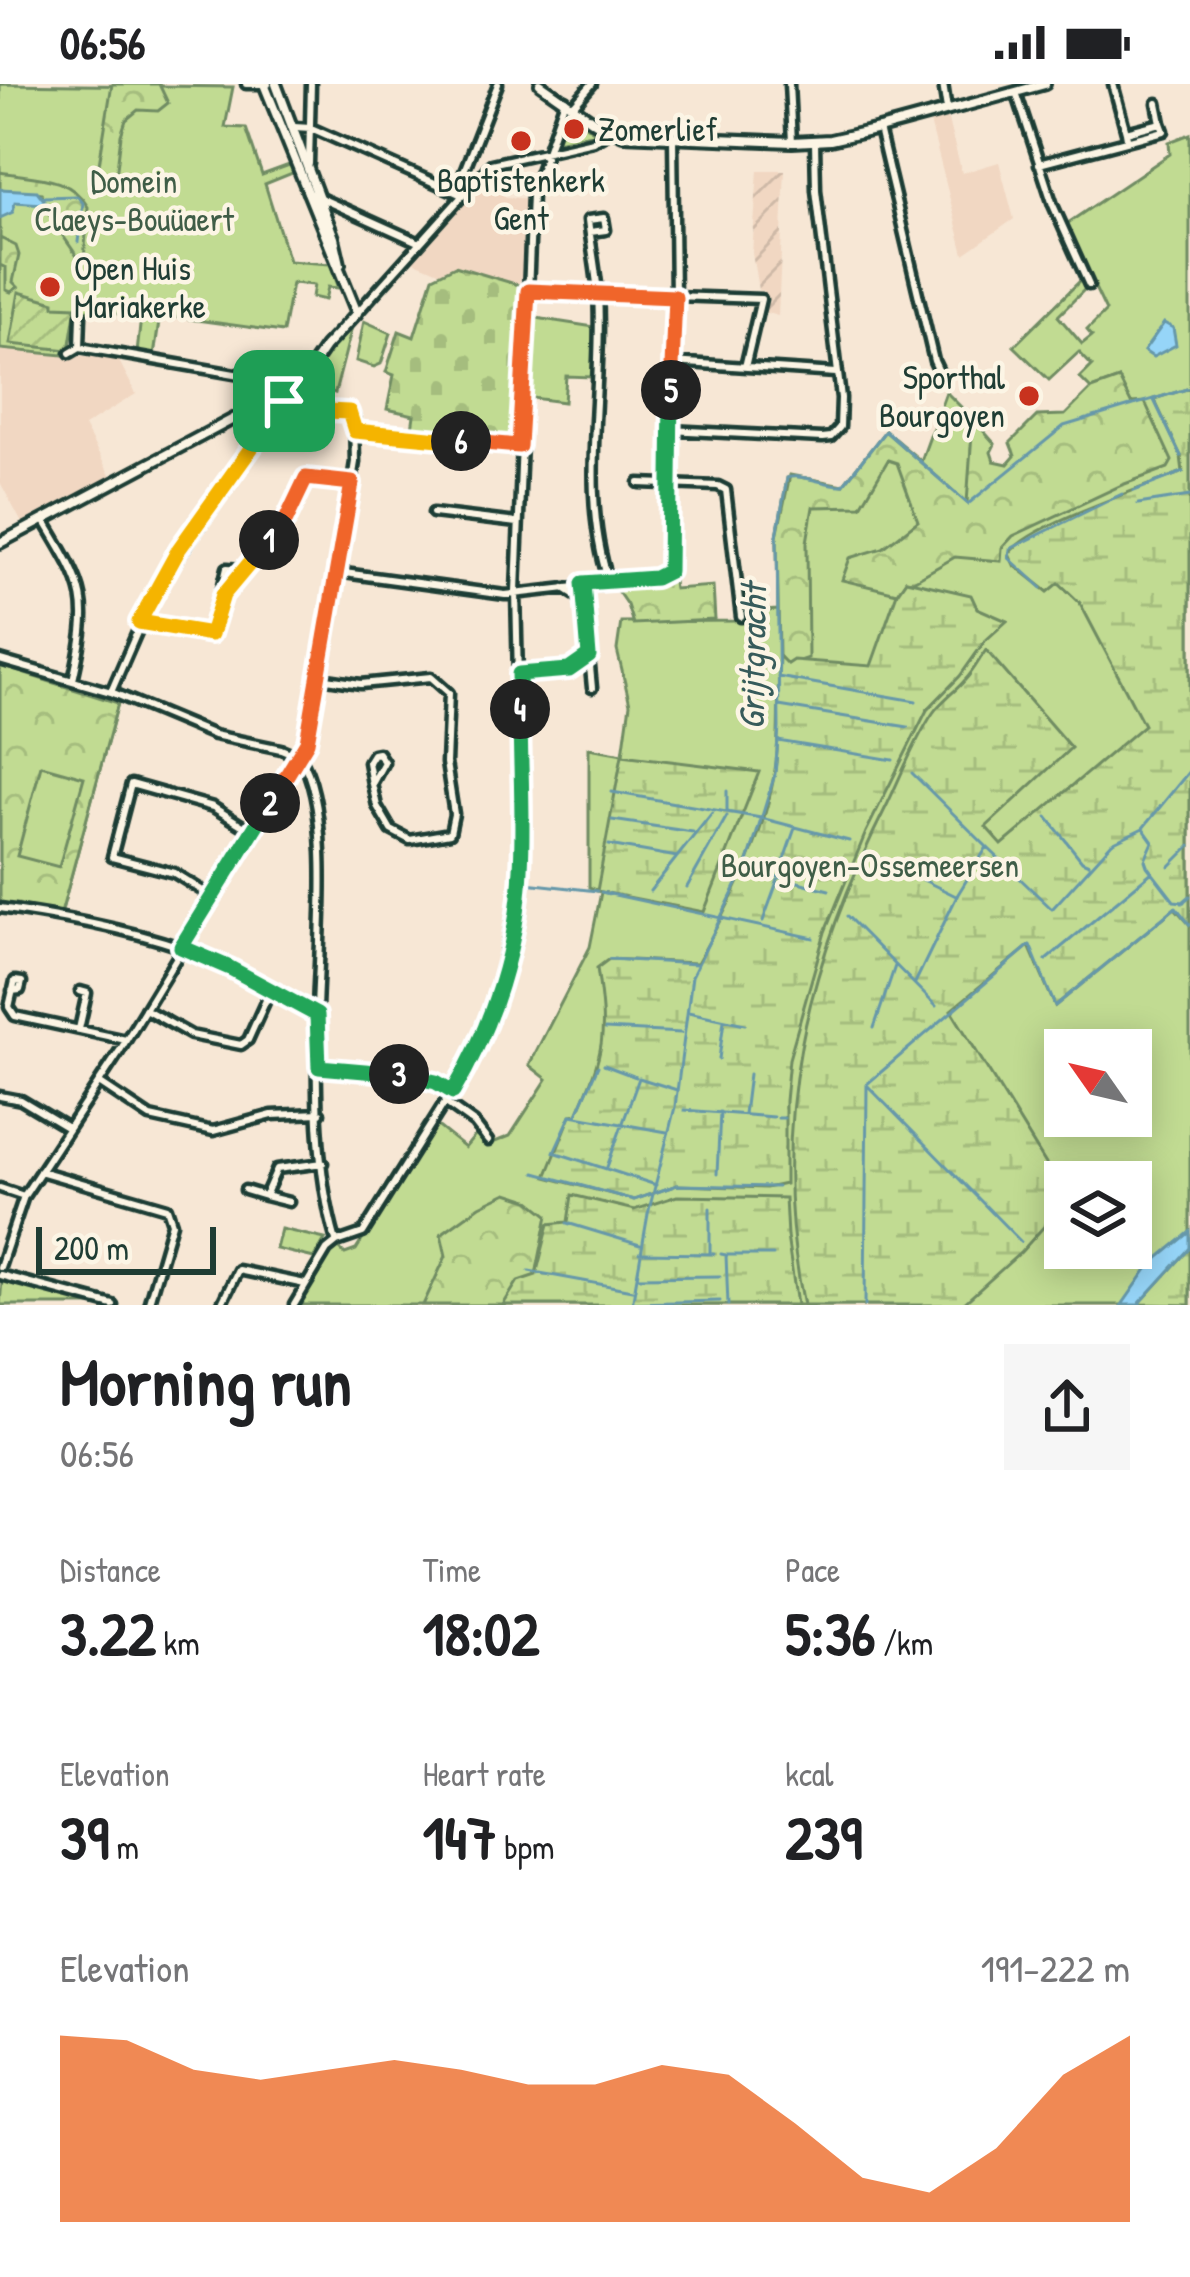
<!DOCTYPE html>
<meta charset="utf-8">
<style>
body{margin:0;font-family:"Patrick Hand",sans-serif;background:#f6f6f6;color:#202124;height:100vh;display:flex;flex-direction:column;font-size:45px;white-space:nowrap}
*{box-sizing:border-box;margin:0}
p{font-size:39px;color:#757577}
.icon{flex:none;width:66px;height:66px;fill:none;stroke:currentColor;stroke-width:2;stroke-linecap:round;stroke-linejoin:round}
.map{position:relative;height:1221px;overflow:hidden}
.sheet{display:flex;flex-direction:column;background:#fff;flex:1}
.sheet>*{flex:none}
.needle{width:78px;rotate:304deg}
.buttons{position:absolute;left:1044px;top:945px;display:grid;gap:24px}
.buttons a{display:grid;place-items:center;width:108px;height:108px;border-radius:0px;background:#fff;box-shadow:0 6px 30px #0003;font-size:60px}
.scale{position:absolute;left:36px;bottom:30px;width:180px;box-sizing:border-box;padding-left:12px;border:6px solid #1f3d34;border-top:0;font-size:33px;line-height:42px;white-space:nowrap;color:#1f3d34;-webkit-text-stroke:9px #fcf5e5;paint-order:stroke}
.pin{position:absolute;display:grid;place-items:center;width:102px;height:102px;color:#fff;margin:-51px;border-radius:24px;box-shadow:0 6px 18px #0006}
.km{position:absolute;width:60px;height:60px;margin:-30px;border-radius:50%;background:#222;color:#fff;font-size:33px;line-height:60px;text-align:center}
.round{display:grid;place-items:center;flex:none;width:126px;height:126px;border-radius:0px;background:#f6f6f6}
.head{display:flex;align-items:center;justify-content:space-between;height:204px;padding:0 60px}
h1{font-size:66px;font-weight:700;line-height:90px}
.figures{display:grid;grid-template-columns:repeat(3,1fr);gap:18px;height:204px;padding:12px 60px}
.figures div{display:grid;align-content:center}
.figures b{font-size:60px;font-weight:700}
.figures small{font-size:33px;font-weight:400}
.figures p{font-size:33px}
.chart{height:336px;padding:24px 60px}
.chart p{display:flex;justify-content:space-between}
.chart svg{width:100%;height:216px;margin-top:12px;fill:#ea580c;opacity:.7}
.status{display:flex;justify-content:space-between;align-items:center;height:84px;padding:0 60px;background:#fff;direction:ltr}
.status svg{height:33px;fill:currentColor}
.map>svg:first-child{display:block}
.built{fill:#f1d7c2}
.industrial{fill:url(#industrial-furrows)}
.green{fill:#c1db92;stroke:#708c63;stroke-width:3;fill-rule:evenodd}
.forest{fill:url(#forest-crowns);stroke:#708c63;stroke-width:3;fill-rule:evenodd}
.wetland{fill:url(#wetland-marsh);stroke:#708c63;stroke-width:3}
.cemetery{fill:url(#cemetery-stones);stroke:#708c63;stroke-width:3}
.garden{fill:url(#garden-furrows);stroke:#708c63;stroke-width:3}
.water{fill:#96d5f8;stroke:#6698aa;stroke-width:3}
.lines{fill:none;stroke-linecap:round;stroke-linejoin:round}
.stream{stroke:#6698aa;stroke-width:3}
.minor-casing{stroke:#1f3d34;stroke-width:15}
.tertiary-casing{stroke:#1f3d34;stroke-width:16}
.minor{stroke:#fcf5e5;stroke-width:6}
.tertiary{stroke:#fcf5e5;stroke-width:8}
.split-1-casing{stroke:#fff;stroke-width:24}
.split-2-casing{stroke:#fff;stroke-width:24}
.split-3-casing{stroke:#fff;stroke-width:24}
.split-4-casing{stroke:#fff;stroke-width:24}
.split-5-casing{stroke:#fff;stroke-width:24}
.split-6-casing{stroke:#fff;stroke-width:24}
.split-7-casing{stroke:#fff;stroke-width:24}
.split-1{stroke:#f5b400;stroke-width:15}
.split-2{stroke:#f0652b;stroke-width:15}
.split-3{stroke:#22a559;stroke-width:15}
.split-4{stroke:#22a559;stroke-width:15}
.split-5{stroke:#22a559;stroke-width:15}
.split-6{stroke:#f0652b;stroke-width:15}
.split-7{stroke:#f5b400;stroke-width:15}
.poi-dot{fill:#c8321e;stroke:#fcf5e5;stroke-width:4.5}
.labels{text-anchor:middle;stroke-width:9;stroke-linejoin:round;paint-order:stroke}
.poi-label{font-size:33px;fill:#1f3d34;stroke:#fcf5e5;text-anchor:start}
.park-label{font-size:33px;fill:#3f5d47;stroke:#fcf5e5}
.water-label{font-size:36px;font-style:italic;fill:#375b5b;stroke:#fcf5e5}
</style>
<div class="status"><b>06:56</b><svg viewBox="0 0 49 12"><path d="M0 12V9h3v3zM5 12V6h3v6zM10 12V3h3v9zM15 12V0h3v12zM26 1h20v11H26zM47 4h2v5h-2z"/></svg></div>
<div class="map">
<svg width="1190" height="1221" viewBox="0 0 1190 1221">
<defs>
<pattern id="industrial-furrows" width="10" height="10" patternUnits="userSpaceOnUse" patternTransform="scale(3)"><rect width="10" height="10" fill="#f1d7c2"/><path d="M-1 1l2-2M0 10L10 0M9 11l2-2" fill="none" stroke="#ceb9a7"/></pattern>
<pattern id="forest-crowns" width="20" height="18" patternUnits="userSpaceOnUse" patternTransform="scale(3)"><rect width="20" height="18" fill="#c1db92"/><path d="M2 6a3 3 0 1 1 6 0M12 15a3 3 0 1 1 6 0" fill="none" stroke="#a5bd7e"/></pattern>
<pattern id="wetland-marsh" width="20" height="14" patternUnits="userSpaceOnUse" patternTransform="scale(3)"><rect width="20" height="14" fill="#c1db92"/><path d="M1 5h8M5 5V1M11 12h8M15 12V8" fill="none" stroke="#a5bd7e"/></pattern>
<pattern id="cemetery-stones" width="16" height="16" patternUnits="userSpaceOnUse" patternTransform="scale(3)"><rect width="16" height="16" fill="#c1db92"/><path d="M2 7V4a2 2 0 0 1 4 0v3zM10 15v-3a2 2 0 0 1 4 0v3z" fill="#a5bd7e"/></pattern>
<pattern id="garden-furrows" width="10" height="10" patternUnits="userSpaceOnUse" patternTransform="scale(3)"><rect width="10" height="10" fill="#c1db92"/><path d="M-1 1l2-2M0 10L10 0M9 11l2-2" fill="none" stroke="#a5bd7e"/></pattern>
</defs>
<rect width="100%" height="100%" fill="#f7e7d5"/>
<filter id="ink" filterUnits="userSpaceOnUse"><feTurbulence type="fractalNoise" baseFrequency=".00833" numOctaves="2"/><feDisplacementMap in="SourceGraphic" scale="24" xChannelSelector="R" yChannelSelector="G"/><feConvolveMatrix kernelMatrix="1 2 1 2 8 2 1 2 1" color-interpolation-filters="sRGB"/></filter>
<g filter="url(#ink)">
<!-- built -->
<path class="built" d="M 947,33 L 962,89 L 999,78 L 1014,135 L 964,170 L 930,38 Z
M 486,94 L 506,113 L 529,115 L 522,202 L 456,182 L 441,189 L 408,175 Z
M 0,265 L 118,275 L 136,310 L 84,342 L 111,393 L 23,441 L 0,398 Z"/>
<!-- industrial -->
<path class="industrial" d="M 758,86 L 785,86 L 778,232 L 763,228 L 767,218 L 763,207 L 758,206 L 752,169 Z"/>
<!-- green -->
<path class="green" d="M 0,0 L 233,3 L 225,43 L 246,44 L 262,91 L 292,80 L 295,88 L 265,100 L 289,177 L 330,180 L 339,204 L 328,203 L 325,216 L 312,213 L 314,201 L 292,199 L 283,248 L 160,231 L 154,272 L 137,269 L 141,233 L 77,225 L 69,266 L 63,271 L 0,265 Z
M 568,28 L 570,29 L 596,49 L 557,57 Z
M 1190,50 L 1190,1221 L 295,1221 L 329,1167 L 337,1162 L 345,1170 L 356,1166 L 435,1040 L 465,1064 L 479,1047 L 485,1062 L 510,1052 L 547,995 L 529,981 L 590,863 L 601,808 L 589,803 L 589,664 L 623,670 L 630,620 L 617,566 L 621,538 L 740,537 L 749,528 L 778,526 L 777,452 L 787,394 C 803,389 825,402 843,401 L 885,347 L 921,377 L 946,308 L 973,335 L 968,418 L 1130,319 L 1119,295 L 1091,305 L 1080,294 L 1092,282 L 1079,268 L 1049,296 L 1014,262 L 1081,196 L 1087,203 L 1058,232 L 1082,260 L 1092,252 L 1087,246 L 1106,227 L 1065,141 L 1170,70 L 1169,58 ZM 1065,966 L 1131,966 L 1131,1032 L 1065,1032 ZM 1065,1098 L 1131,1098 L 1131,1164 L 1065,1164 Z
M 530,233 L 594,243 L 592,293 L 566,292 L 564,318 L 524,313 Z
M 364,237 L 391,249 L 381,280 L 374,283 L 356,277 Z
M 352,243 L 335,309 L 318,304 L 315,297 L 307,300 L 323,272 Z
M 0,578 L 119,615 L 59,837 L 0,827 Z
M 281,1145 L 325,1155 L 314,1174 L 276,1165 Z
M 2,1196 L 105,1221 L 0,1221 Z"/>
<!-- forest -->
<path class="forest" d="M 112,0 L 159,0 L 168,19 L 158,27 L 138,26 L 126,36 L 121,51 L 115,101 L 96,99 Z
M 0,88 C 33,94 70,91 88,123 L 84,176 L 80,177 C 65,153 48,135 41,109 L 0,105 Z
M 0,154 L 16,162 L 19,171 L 13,198 L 18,203 L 11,208 L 6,206 L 6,184 L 0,181 Z
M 1119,295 L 1131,319 L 1145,318 L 1172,377 L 1168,384 L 1122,401 L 1013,452 L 1002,464 L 1001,477 L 955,473 L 913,497 L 906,496 L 897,509 L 842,496 L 850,474 L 883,464 L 918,437 L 897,379 L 888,376 L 861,422 L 813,423 L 807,458 L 808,574 L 787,581 L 779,572 L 777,452 L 790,391 L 843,401 L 885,347 L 967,419 L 973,335 L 995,360 L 991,368 L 994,377 L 1008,380 L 1015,372 L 1010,359 L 1037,332 L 1065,331 L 1091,305 Z
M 673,497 L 674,505 L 713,502 L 715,536 L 633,540 L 627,521 L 614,502 Z
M 0,582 L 118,619 L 59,837 L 0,827 ZM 41,681 L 84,693 L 59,783 L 17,772 Z
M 507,1109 L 529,1116 L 548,1131 L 536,1191 L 503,1221 L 423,1221 L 446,1172 L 441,1150 L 480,1122 Z"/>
<!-- wetland -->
<path class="wetland" d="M 1190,304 L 1190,841 L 1175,824 L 1055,922 L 1029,862 L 951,926 L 1065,1111 L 1065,1119 L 1021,1168 L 962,1221 L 804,1221 C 766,1040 806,881 888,719 C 902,689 915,656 933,629 C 942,616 955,608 965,596 C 973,588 979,576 986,566 L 1071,664 L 986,743 L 1002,761 L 1144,641 L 1080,519 L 1059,499 L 1048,508 L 1014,481 L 1009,470 C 1027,442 1147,402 1183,388 L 1181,372 L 1154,315 Z
M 906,496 L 971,511 L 977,524 L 1007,537 L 985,557 L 960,592 L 927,626 L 866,748 L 825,848 L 789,975 L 785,1017 L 785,1100 L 766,1104 L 677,1101 L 634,1116 L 546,1093 L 571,1031 L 577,1030 C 605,966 607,953 597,884 L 609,875 L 697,879 C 730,820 764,755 775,686 C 781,648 777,610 779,572 L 787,580 L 793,576 L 871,582 L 897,509 Z
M 622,671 L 759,688 L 704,828 L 597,807 Z
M 572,1111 L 634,1126 L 677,1112 L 785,1114 L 787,1152 L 797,1221 L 503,1221 L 518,1197 L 536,1191 L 549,1140 L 568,1138 Z
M 1190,1164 L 1190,1221 L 1139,1220 Z"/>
<!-- cemetery -->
<path class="cemetery" d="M 455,182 L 522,202 L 510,357 L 412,345 L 414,331 L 387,325 L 394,291 L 386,288 L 399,247 L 414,253 L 433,193 Z"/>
<!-- garden -->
<path class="garden" d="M 19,208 L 54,218 L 54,222 L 76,223 L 69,266 L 10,260 Z"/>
<!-- water -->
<path class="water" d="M 0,105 L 37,107 L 44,116 L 43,120 L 15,118 L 13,128 L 0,134 Z
M 1164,239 L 1173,244 L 1176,261 L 1153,273 L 1144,267 Z
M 1190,1148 L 1190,1164 L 1140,1219 L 1142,1221 L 1122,1221 L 1150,1181 Z"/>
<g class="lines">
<!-- stream -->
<path class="stream" d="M 43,113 L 77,112 L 83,119 L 78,158
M 1154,316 L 1181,372
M 1134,407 L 1183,388
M 1138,420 L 1190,412
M 1042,504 L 1009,474 L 1010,465 L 1122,410
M 778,593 L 916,617
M 779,622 L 908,643
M 778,657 L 893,676
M 912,689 L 987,763
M 612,708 L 761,734 L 849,757
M 727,728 L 727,707
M 1047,733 L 1082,777 L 1089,780
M 612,736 L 693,748
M 1143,744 L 1153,758 L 1145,776 L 1147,782 L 1174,817 L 1184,818
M 609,761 L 677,773
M 866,768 L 956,812
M 782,781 L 795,744
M 1169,783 L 1190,762
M 744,788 L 759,788 L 829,806
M 526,799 L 597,807
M 687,803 L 727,732
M 650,807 L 712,729
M 601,808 L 814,854
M 1182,819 L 1190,812
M 847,832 L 936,922
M 763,837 L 779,793
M 609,875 L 697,880
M 1046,876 L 1152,788
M 915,899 L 958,810 L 987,763 L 1052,825 L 1112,759 L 1143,744 L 1190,686
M 688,928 L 745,940
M 874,944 L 895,882
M 605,945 L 681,949
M 719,975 L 724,936
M 604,981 L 636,993
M 867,1001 L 1021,1158
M 684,1026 L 773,1033
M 577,1030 L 598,982
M 744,1030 L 749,990
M 778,1034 L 784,1034
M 607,1083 L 639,994 L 677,1006
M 535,1089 L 634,1116 L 677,1101 L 777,1103
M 717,1090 L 720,1028
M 656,1101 L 554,1068 L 571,1031 L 667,1048
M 710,1124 L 710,1170
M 567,1139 L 640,1161
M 639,1169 L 714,1170
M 721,1170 L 726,1171 L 728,1221
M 727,1171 L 773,1171
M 529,1187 L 632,1206
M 638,1193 L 720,1192
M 632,1219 L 720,1217
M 632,1221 L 648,1130 L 675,1023 L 692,892 L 748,778 L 775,690 L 779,644 L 777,452 L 787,394 C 802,389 825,402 843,401 L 885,347 L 968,420 L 1064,342 L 1190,304
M 865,1221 L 867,1000 L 1030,861 L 1055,922 L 1176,823 L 1190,841"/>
<!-- minor casing -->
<g class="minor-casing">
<path id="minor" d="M 246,0 L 268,0
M 789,0 L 792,58
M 943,0 L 947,26
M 1113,0 L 1126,48
M 1016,8 L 1053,121 L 1089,201
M 1157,19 L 1161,39
M 573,22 L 592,0
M 294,43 L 311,44 L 462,111
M 879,45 L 934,277 L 942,294
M 309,80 L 311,0
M 1039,80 L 1164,47 L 1161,39 L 1126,48 L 1127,54
M 307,108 L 418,158
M 462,108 L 462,92 L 498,0
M 590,148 L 606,146 L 604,134 L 588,136 C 591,161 596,186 598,210 C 604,305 578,406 609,498
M 528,207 L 761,215 L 745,283
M 357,229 L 491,80 L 593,57 L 610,47
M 80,263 L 252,293 L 268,299 L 274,306
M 80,263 L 81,231
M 70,269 L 80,263
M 672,278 L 836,289
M 670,346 L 822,354 L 831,353 L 840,343 L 841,314 L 816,106 L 815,58
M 355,347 L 519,363
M 639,399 L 718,402 L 726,406 L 741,533
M 433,429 L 517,439
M 44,436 C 87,507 91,516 73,596
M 337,488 L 505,511 L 655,494 L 669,487 L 675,213 L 673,54
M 225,508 L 243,486
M 139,538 L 211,550 L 227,484 L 244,485 L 286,436 L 306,394 L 352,399
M 589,572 L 592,604
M 0,576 L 111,608 L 214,651 L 281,665 L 300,673
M 520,590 L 569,586 L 589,572 L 583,516 L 564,504
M 320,594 L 361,600 L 431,593 L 449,609 L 446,679 L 454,730 L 450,749 L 410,756 L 391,746 L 377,722 L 372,700 L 384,678 L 378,669 L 373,670 L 368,678 L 372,700
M 111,608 L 155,507 L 277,328 L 280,318
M 300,673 C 334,725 318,865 317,928 C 316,1002 315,1086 336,1157
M 211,812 L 174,789 L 112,773 L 131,700 L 213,723 L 251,747
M 0,824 C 61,833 125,844 183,864 C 230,880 274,907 317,931
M 12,907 L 20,906 L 22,898 L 15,897 L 9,923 L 15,932 L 126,956
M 145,925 L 191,951 L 241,961 L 248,956 L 271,905
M 79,945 L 87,909 L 80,907
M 319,983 C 363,987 415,983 453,1008
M 99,999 L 150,1033 L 213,1047 L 272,1031 L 320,1029
M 0,1012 L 21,1016 L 68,1044
M 446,1019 L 474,1039 L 488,1057
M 40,1087 L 167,1124 L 172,1139 L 148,1221
M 0,1104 L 24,1112
M 245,1106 L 265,1112 L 277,1085 L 323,1079
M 265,1112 L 289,1118
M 337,1158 L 363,1149 L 475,970 L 497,908 L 519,811 L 522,773 L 516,507 L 532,110 L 565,16
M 0,1183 L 24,1112 L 119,968 L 304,665 L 320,594 L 355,378 L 354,333 L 349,328 L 306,326 L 286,316
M 0,1191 L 113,1221
M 221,1221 L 238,1186 L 305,1200
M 294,1221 L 327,1166 L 337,1158"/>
</g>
<!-- tertiary casing -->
<g class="tertiary-casing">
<path id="tertiary" d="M 264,0 L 357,229 L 325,263 L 305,292 L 287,307
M 276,0 L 334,154 L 340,180
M 540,0 L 596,39 L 623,51 L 792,58 L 830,56 L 879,45 L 1045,0
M 273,313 L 284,317 L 287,307
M 0,459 L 271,315 L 276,304 L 287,307"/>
</g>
<!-- minor -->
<use href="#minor" class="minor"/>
<!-- tertiary -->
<use href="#tertiary" class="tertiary"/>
</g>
</g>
<g class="lines" filter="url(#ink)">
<!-- split-1 casing -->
<g class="split-1-casing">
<path id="split-1" d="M 269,456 L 223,511 L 211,550 L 139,538 L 179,465 L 277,328 L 280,318 L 284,317"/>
</g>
<!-- split-2 casing -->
<g class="split-2-casing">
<path id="split-2" d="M 269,456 L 286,436 L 306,394 L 352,399 L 307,658 L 270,719"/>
</g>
<!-- split-3 casing -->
<g class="split-3-casing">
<path id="split-3" d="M 270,719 L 181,863 L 230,884 L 317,931 L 319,983 L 399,990"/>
</g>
<!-- split-4 casing -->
<g class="split-4-casing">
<path id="split-4" d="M 399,990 L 436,998 L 453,1008 C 492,943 518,862 521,785 C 524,733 520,678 520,625"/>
</g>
<!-- split-5 casing -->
<g class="split-5-casing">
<path id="split-5" d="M 520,625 L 519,590 L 569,586 L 589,572 L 583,499 L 655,494 L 669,487 L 671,306"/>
</g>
<!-- split-6 casing -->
<g class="split-6-casing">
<path id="split-6" d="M 461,357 L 519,362 L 528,207 L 675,213 L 671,306"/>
</g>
<!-- split-7 casing -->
<g class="split-7-casing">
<path id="split-7" d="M 284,317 L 306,326 L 349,328 L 355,347 L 461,357"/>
</g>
<!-- split-1 -->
<use href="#split-1" class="split-1"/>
<!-- split-2 -->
<use href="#split-2" class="split-2"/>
<!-- split-3 -->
<use href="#split-3" class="split-3"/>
<!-- split-4 -->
<use href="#split-4" class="split-4"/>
<!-- split-5 -->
<use href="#split-5" class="split-5"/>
<!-- split-6 -->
<use href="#split-6" class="split-6"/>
<!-- split-7 -->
<use href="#split-7" class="split-7"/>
</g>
<!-- markers -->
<g class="poi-dot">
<circle cx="574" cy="45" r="12"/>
<circle cx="521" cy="57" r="12"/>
<circle cx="50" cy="203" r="12"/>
<circle cx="1029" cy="312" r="12"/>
</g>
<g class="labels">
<!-- poi labels -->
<g class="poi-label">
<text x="598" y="57">Zomerlief</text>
<text x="521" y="108" text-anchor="middle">Baptistenkerk<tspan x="521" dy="38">Gent</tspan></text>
<text x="74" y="196">Open Huis<tspan x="74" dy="38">Mariakerke</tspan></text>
<text x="1005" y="305" text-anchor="end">Sporthal<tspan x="1005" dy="38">Bourgoyen</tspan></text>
</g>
<!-- park labels -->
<g class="park-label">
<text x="134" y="109">Domein<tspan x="134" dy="38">Claeys-Bouüaert</tspan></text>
<text x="870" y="793">Bourgoyen-Ossemeersen</text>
</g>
<!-- water labels -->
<g class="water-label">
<text transform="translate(752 573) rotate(-89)" y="13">Grijtgracht</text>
</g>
</g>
</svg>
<div class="buttons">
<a><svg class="needle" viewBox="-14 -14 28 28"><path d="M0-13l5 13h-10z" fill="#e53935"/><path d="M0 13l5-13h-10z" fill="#757577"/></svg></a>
<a><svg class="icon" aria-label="layers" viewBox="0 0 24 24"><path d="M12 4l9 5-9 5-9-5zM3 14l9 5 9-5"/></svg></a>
</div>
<div class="scale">200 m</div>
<div class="pin" style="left:284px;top:317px;background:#1e9e55"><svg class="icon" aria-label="arrive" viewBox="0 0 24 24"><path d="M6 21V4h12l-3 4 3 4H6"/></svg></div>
<b class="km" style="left:269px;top:456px">1</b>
<b class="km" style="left:270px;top:719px">2</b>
<b class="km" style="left:399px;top:990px">3</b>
<b class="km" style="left:520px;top:625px">4</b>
<b class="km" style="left:671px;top:306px">5</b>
<b class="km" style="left:461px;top:357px">6</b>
</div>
<section class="sheet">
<div class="head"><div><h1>Morning run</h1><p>06:56</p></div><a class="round"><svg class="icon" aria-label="share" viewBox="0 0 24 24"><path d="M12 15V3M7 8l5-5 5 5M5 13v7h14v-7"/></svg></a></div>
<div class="figures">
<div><p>Distance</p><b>3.22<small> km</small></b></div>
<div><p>Time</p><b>18:02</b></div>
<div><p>Pace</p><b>5:36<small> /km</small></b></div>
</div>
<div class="figures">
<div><p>Elevation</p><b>39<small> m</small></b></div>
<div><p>Heart rate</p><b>147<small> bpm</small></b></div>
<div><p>kcal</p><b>239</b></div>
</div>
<div class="chart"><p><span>Elevation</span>191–222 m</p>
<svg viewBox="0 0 160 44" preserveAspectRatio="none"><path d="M0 44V6L10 7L20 13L30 15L40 13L50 11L60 13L70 16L80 16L90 12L100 14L110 24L120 35L130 38L140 29L150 14L160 6V44z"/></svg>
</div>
</section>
